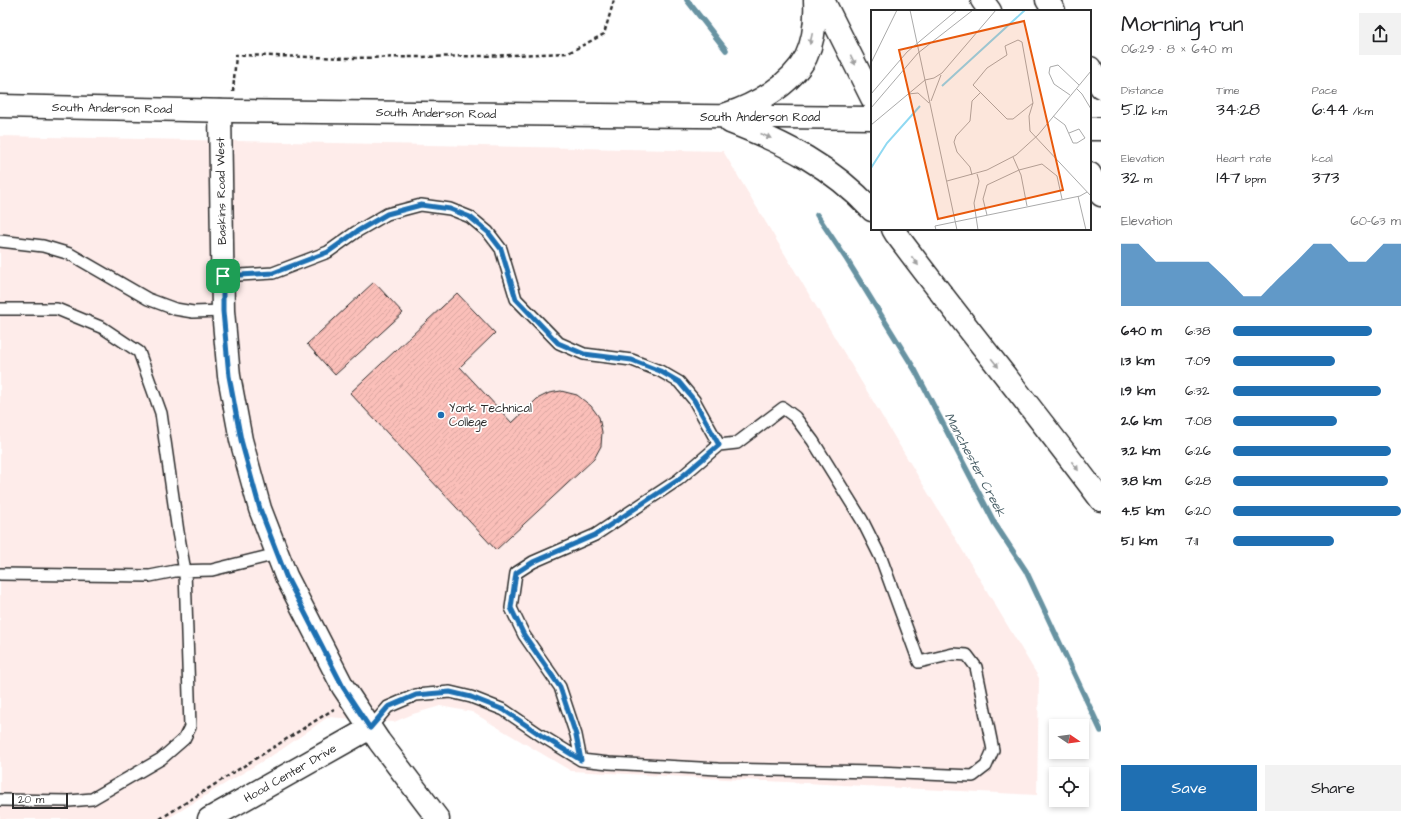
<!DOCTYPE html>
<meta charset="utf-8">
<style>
body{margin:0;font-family:"Architects Daughter",sans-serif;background:#f2f2f2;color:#202124;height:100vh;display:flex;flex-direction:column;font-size:15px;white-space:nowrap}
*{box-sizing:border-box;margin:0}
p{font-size:13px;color:#757577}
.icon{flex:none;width:22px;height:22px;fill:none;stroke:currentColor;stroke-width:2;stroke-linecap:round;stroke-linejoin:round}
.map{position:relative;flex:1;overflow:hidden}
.side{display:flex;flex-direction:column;background:#fff;width:320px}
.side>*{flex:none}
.needle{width:26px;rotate:103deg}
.buttons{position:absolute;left:1049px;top:719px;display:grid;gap:8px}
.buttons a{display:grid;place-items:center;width:40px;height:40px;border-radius:0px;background:#fff;box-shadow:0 2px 6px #0003;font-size:20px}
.scale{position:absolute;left:12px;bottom:10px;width:56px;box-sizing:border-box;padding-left:4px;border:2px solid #2b2b2b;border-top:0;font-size:11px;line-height:14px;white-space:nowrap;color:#2b2b2b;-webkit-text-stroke:3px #fff;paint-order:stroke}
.pin{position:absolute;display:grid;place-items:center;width:34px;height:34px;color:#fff;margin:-17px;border-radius:8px;box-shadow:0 2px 6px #0006}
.round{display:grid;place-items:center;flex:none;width:42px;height:42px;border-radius:0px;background:#f2f2f2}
.head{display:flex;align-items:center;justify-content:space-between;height:68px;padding:0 20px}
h1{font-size:22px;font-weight:600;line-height:30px}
.figures{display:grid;grid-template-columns:repeat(3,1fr);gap:6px;height:68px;padding:4px 20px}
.figures div{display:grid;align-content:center}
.figures b{font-size:17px;font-weight:600}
.figures small{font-size:11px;font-weight:400}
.figures p{font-size:11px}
.chart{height:112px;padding:8px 20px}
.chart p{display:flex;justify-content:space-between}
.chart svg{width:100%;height:72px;margin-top:4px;fill:#1f6fb2;opacity:.7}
.button{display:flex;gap:8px;margin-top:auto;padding:8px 20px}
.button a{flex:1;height:46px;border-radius:0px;background:#1f6fb2;color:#fff;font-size:16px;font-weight:600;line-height:46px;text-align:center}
.button a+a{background:#f2f2f2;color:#202124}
ul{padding:0 20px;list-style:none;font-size:13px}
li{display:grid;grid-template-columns:64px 48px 1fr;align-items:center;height:30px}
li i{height:10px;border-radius:5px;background:#1f6fb2}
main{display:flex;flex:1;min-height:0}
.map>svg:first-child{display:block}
.built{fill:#feecea}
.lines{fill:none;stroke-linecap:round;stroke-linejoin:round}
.stream{stroke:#6893a2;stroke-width:5.5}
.building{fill:url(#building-hatch);stroke:#2b2b2b}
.service-casing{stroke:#2b2b2b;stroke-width:14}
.minor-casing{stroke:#2b2b2b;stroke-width:25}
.primary-casing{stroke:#2b2b2b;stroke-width:25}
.path{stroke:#2b2b2b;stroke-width:2.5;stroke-dasharray:4 3;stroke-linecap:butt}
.service{stroke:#fff;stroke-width:11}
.minor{stroke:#fff;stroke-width:22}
.primary{stroke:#fff;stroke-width:22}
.oneway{fill:#a0a0a0}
.route-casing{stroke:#fff;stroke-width:8}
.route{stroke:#1f6fb2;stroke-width:5}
.poi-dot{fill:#1f6fb2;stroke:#fff;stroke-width:1.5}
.labels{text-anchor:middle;stroke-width:3.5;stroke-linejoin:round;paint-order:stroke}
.street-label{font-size:12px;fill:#2b2b2b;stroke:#fff}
.poi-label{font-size:12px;fill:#2b2b2b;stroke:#fff;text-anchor:start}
.water-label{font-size:13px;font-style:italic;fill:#495f67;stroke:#fff}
.inset-river{fill:none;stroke:#90d9f2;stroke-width:2}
.inset-road{fill:none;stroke:#aaa;stroke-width:1}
.view{fill:#e8590c;fill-opacity:0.15;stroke:#e8590c;stroke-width:2}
.inset-edge{fill:none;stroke:#2b2b2b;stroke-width:2}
</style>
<main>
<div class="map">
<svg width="1101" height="819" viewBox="0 0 1101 819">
<defs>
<pattern id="building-hatch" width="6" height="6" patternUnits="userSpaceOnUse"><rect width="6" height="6" fill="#fbbfb9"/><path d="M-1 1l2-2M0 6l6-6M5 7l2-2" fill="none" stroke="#d7a49f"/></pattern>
</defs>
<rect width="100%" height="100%" fill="#fff"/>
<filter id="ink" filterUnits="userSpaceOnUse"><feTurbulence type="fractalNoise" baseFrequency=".025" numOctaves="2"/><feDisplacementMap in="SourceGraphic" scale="8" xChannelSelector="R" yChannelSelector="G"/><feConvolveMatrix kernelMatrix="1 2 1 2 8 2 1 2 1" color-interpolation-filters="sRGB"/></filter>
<g filter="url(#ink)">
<!-- built -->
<path class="built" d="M 0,136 L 723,151 L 1039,678 L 1037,795 L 571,771 L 472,712 L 440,706 L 413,714 L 394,722 L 328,717 L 281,750 L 167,819 L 0,819 Z"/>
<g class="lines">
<!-- stream -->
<path class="stream" d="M 687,0 L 726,50
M 817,215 L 847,260 L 915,370 L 995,524 L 1026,571 L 1101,731"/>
</g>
<!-- building -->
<path class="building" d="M 374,282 L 403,313 L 335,375 L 307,344 Z
M 457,293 L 495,333 L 460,367 L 512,423 L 537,399 L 549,393 L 561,391 L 577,395 L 591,406 L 599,417 L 602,432 L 601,446 L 594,459 L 496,550 L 350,393 Z"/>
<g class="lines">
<!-- service casing -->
<g class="service-casing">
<path id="service" d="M 0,241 L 43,246 L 70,254 L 148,299 L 175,309 L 193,312 L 223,311
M 223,276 L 273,273 L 328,252 L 356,232 L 387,214 L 421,205 L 450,209 L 470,217 L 488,232 L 501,249 L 516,299 L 559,343 L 584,354 L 632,360 L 660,371 L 679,382 L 694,400 L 719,445
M 0,309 L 57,309 L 103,328 L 139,352 L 161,413 L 178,532 L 185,571 L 190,727 L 184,739 L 161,759 L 92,799 L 69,801 L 0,800
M 783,408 L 795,417 L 813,441 L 862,520 L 881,558 L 919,662 L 953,654 L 967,655 L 976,667 L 993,750 L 986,766 L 973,776 L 877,772 L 718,769 L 609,763 L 581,760 L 576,735 L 560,687 L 524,635 L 511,608 L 516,573 L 533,562 L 595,535 L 678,480 L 719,445 L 737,443 Z
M 0,574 L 150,576 L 175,571 L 212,570 L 277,554
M 370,728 L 388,707 L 416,695 L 450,692 L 471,697 L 504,710 L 542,736 L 581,760"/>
</g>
<!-- minor casing -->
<g class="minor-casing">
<path id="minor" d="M 220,111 L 223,311 L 229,376 L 241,440 L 260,509 L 286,576 L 343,687 L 379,741 L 438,819
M 209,819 L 370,728"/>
</g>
<!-- primary casing -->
<g class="primary-casing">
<path id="primary" d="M 823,0 L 872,98
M 982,0 L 990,11
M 1047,0 L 1054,11
M 1090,68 L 1101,87
M 0,106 L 232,111 L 872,118
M 727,114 C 755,105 791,85 806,57 C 814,40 816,19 815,0
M 730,122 C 785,143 831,166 872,210
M 1090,129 L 1101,129
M 1090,174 L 1101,195
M 893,229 L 896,234 C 963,324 1034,410 1101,500"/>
</g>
<!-- path -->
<path class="path" d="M 233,92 L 236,55 L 350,58 L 482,56 L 568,53 L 604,34 L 614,0
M 160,819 L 334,709"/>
<!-- service -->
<use href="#service" class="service"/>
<!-- minor -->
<use href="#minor" class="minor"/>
<!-- primary -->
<use href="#primary" class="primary"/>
</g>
<!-- one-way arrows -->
<defs><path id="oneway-solid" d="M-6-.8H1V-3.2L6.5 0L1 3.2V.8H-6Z"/></defs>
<g class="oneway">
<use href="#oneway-solid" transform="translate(811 39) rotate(103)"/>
<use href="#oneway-solid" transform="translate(853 60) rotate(64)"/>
<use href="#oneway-solid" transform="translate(766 136) rotate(24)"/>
<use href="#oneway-solid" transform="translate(915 261) rotate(53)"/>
<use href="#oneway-solid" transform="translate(995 363) rotate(51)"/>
<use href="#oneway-solid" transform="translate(1075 466) rotate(53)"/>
</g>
</g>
<g class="lines" filter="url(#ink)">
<!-- route casing -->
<g class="route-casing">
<path id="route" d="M 421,205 L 450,209 L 470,217 L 488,232 L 501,249 L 516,299 L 558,343 L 584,354 L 632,360 L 660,371 L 679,382 L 694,400 L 719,445 L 678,480 L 595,535 L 533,562 L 516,573 L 511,608 L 524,635 L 560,687 L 576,735 L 581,760 L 542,736 L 504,710 L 471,697 L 450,692 L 416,695 L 388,707 L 370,728 L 343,687 L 286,576 L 260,509 L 241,440 L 229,376 L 223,311 L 223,276 L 273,273 L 328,252 L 356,232 L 387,214 Z"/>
</g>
<!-- route -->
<use href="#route" class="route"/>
</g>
<!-- markers -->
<circle class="poi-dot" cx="441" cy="415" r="4"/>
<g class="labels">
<!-- street labels -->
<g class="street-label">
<text transform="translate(112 108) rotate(1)" y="4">South Anderson Road</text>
<text transform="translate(436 113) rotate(1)" y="4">South Anderson Road</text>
<text x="760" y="121">South Anderson Road</text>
<text transform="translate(221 191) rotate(-91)" y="4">Baskins Road West</text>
<text transform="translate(290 773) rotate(-30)" y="4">Hood Center Drive</text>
</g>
<!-- poi labels -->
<g class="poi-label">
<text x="449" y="412">York Technical<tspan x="449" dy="14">College</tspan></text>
</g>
<!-- water labels -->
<g class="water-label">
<text transform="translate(976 464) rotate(62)" y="5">Manchester Creek</text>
</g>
</g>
<!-- overview -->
<g transform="translate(871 10)">
<rect width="220" height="220" fill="#fff"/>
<path class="inset-river" d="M 71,76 L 154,0M 0,158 L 16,133 L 49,96"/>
<path class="inset-road" d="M 39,0 L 86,220M 147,30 L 151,32 L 162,93 L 142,109 L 136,109 L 102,75 L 116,58 L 136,45 L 134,36 ZM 0,53 L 26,0M 205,78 L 211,84 L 220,99M 0,84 L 36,42 L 86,0M 37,84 L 47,83 L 58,93M 199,85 L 183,74 L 178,63 L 179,57 L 187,55 L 208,75M 60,91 L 70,65M 162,93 L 158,106 L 159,121 L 220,186M 0,98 L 47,43 L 102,0M 182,106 L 194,115 L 202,133 L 206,133 L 214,128 L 208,119 L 198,123M 0,115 L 54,70 L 63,68 L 71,63 L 125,0M 142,147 L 150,165 L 156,196M 106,164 L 108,171 L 103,193 L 107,220M 101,165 L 99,157 L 86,142 L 83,132 L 85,126 L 99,111 L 101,91 L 109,83M 76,171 L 116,160 L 145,145 L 167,125 L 220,61M 207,186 L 215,220M 116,205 L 112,189 L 116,175 L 148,160 L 171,154 L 186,166 L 191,189M 65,220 L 64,216 L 209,186 L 216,182"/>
<path class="view" d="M 153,11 L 192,180 L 67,209 L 28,40 Z"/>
<rect width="220" height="220" class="inset-edge"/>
</g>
</svg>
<div class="buttons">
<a><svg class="needle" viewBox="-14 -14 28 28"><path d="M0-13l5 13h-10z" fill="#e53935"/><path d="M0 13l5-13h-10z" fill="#757577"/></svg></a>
<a><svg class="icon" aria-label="locate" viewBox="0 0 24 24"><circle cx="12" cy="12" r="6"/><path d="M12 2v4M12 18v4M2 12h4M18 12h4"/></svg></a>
</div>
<div class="scale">20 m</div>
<div class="pin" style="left:223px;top:276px;background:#1e9e55"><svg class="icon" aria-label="arrive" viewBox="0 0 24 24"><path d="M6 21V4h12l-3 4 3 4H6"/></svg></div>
</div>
<section class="side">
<div class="head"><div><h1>Morning run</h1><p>06:29 · 8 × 640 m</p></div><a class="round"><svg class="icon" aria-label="share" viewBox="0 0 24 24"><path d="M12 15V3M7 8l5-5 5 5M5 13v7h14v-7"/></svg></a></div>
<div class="figures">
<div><p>Distance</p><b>5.12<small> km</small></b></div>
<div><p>Time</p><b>34:28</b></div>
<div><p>Pace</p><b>6:44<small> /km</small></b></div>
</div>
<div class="figures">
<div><p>Elevation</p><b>32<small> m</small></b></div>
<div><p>Heart rate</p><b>147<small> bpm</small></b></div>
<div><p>kcal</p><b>373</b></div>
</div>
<div class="chart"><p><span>Elevation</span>60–63 m</p>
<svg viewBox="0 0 160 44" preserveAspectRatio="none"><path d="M0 44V6L10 6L20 17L30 17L40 17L50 17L60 27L70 38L80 38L90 27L100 17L110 6L120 6L130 17L140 17L150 6L160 6V44z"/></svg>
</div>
<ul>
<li><b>640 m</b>6:38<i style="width:83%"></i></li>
<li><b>1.3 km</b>7:09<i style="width:61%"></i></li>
<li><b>1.9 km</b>6:32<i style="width:88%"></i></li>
<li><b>2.6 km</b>7:08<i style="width:62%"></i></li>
<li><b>3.2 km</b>6:26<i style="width:94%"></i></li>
<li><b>3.8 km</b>6:28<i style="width:92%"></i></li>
<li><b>4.5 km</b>6:20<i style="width:100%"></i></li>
<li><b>5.1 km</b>7:11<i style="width:60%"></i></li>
</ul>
<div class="button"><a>Save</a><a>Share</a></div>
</section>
</main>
